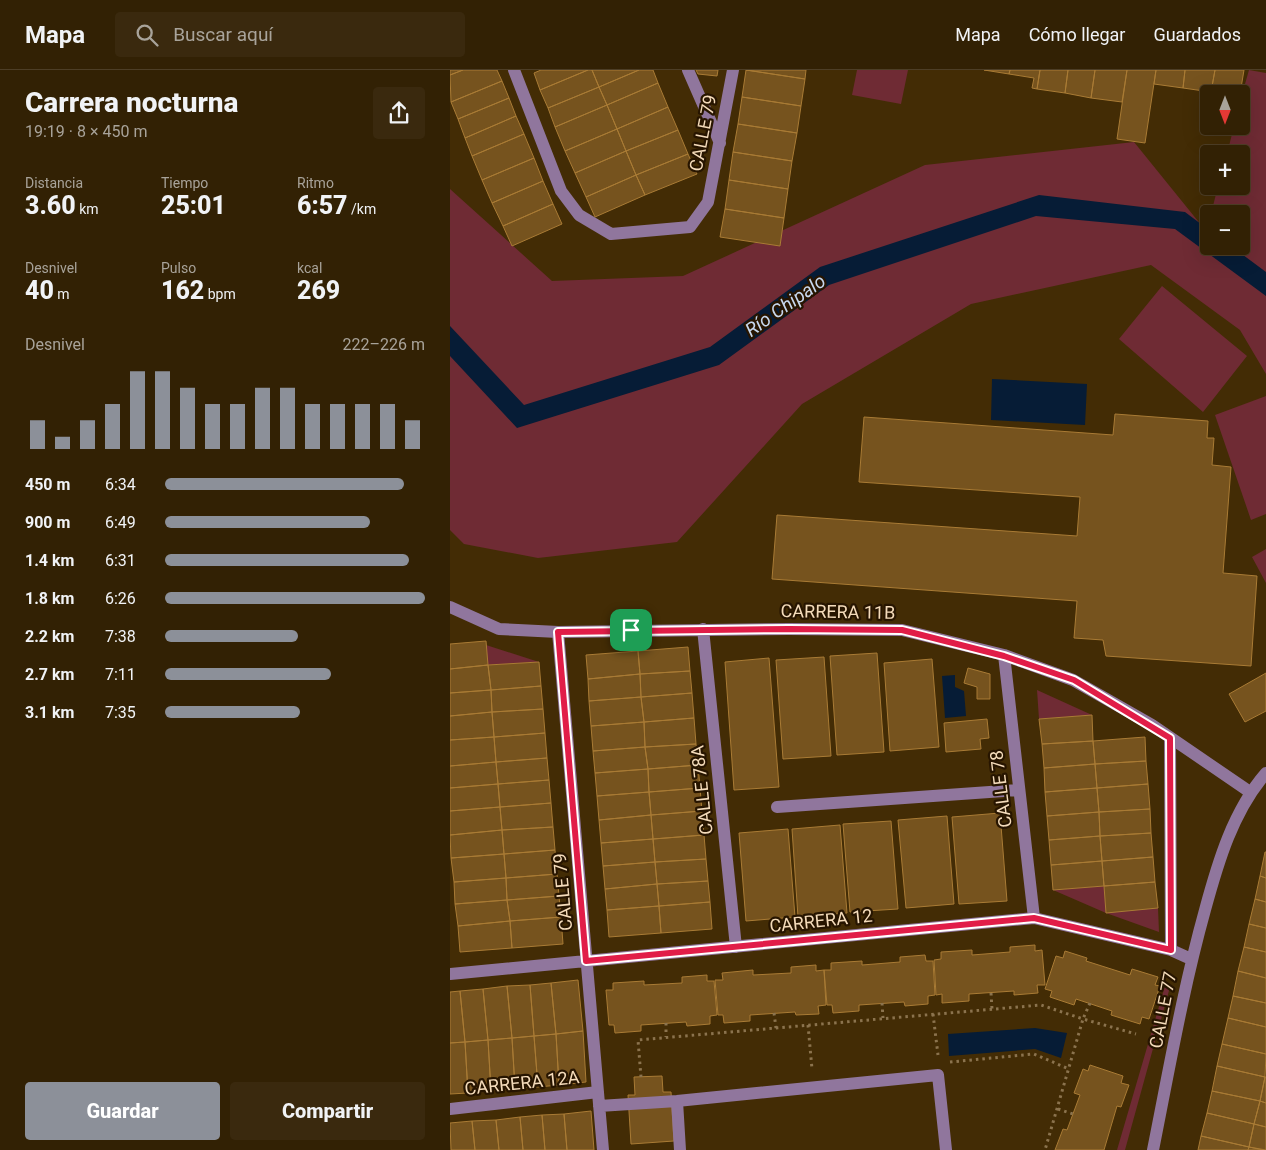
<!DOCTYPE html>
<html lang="es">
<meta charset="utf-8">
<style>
body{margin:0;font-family:Roboto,sans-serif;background:#3a290e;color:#f1f3f6;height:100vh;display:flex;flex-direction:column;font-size:19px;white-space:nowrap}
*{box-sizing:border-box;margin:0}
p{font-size:16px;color:#a8a39a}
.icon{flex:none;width:28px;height:28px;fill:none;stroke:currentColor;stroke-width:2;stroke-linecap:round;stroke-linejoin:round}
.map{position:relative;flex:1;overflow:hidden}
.details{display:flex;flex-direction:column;background:#322104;width:450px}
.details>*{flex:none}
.needle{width:32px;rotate:180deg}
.controls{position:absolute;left:750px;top:15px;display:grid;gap:10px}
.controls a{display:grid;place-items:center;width:50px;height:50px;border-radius:5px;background:#322104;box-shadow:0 5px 20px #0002,0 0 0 1px #4d3e26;font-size:25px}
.pin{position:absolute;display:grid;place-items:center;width:42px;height:42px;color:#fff;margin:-21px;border-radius:10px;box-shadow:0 2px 8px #0006}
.round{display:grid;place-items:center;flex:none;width:52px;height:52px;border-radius:5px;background:#3a290e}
.head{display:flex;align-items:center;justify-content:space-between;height:85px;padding:0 25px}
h1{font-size:28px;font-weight:800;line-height:38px}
.stats{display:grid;grid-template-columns:repeat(3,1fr);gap:8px;height:85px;padding:5px 25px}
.stats div{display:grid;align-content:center}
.stats b{font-size:25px;font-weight:800}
.stats small{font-size:14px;font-weight:400}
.stats p{font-size:14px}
.chart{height:140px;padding:10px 25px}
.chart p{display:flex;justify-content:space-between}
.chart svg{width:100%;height:90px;margin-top:5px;stroke:#8c9099;stroke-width:6}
.action{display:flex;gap:10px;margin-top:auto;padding:10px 25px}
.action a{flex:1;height:58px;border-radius:5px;background:#8c9099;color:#fff;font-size:20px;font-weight:800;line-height:58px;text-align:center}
.action a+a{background:#3a290e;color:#f1f3f6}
ul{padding:0 25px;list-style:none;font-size:16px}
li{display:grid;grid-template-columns:80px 60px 1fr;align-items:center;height:38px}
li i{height:12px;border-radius:6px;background:#8c9099}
header{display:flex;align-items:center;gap:30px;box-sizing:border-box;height:70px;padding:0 25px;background:#322104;border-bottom:1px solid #4d3e26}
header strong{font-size:24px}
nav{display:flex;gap:28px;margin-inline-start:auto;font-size:18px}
.search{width:350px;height:45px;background:#3a290e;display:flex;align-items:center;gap:12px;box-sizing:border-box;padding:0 18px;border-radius:5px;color:#a8a39a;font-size:19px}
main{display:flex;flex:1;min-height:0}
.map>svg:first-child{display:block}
.green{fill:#6f2b34}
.water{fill:#061c36}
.building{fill:#76531e;stroke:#a97b35}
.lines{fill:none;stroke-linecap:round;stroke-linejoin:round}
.path{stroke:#8b734e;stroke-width:3;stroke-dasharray:2.5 4;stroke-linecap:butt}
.minor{stroke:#90769d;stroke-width:12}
.route-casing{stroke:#fff;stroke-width:10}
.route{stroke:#e11d48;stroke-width:6}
.labels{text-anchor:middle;stroke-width:4.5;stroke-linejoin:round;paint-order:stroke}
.street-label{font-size:18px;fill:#f4dbba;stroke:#271500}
.water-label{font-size:19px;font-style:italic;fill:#c7d8ee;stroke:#271500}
</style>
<header>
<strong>Mapa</strong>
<div class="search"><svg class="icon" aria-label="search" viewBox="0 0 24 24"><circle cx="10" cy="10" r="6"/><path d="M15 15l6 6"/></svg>Buscar aquí</div>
<nav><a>Mapa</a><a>Cómo llegar</a><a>Guardados</a></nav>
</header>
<main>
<section class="details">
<div class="head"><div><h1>Carrera nocturna</h1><p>19:19 · 8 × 450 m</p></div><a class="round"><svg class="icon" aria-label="share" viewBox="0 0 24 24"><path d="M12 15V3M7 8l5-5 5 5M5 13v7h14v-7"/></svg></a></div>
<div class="stats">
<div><p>Distancia</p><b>3.60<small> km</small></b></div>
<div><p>Tiempo</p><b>25:01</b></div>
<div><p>Ritmo</p><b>6:57<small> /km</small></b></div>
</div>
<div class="stats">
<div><p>Desnivel</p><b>40<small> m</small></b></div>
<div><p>Pulso</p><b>162<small> bpm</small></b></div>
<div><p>kcal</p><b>269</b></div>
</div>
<div class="chart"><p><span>Desnivel</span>222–226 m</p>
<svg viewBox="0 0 160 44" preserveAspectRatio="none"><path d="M5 44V30M15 44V38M25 44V30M35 44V22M45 44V6M55 44V6M65 44V14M75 44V22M85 44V22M95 44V14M105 44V14M115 44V22M125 44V22M135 44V22M145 44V22M155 44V30"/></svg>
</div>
<ul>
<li><b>450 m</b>6:34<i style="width:92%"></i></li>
<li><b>900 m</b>6:49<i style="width:79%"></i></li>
<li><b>1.4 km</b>6:31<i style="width:94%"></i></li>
<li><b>1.8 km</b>6:26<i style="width:100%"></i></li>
<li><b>2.2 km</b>7:38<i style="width:51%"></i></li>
<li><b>2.7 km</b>7:11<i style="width:64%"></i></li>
<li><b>3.1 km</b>7:35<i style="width:52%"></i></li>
</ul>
<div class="action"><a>Guardar</a><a>Compartir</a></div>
</section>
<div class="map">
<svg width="816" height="1080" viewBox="0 0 816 1080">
<rect width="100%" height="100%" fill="#432c05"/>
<!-- green -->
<path class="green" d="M 407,0 L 458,0 L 451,34 L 402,25 Z
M 799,0 L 816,3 L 816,304 L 790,260 L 701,195 L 521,234 L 352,334 L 227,472 L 88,488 L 14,474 L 0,460 L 0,119 L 102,211 L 233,206 L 475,95 L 684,72 L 756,161 L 759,152 L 759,176 L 791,176 L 791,144 L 761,144 L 768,116 L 791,116 L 791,84 L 777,84 L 784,56 L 791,56 L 791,28 Z
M 712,216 L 797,286 L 753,342 L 669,269 Z
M 816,326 L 816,444 L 801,450 L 765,345 Z
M 816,479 L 816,513 L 802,487 Z
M 36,575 L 89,592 L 38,595 Z
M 587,620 L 642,645 L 589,649 Z
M 654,816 L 656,842 L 708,838 L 709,862 L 656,843 L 603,820 Z
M 715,916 L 720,917 L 675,1080 L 667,1080 Z"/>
<!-- water -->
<path class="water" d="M 589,125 L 735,142 L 759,160 L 759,176 L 781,176 L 816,202 L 816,226 L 725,159 L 586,146 L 379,215 L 269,295 L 67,358 L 0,286 L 0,256 L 74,335 L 260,277 L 370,197 Z
M 542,309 L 637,314 L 635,355 L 541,350 Z
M 505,605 L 505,617 L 514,621 L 516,646 L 495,648 L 492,606 Z
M 585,958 L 617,963 L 611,988 L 585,979 L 499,986 L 498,964 Z"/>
<!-- building -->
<path class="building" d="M 0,0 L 13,0 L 0,5 Z
M 13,0 L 47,0 L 52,11 L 1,32 L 0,5 Z
M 91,0 L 138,0 L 90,20 L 84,3 Z
M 138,0 L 142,0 L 149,17 L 98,38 L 90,20 Z
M 142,0 L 189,0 L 149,17 Z
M 189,0 L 203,0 L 208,13 L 157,35 L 149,17 Z
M 246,0 L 268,0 L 267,6 L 248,4 Z
M 296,0 L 355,9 L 351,36 L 292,27 Z
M 296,0 L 356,0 L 355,9 Z
M 534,0 L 560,0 L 559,4 Z
M 560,0 L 590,0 L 587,19 L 582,18 L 584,8 L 559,4 Z
M 590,0 L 618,0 L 615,23 L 587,19 Z
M 618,0 L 645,0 L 641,28 L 615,23 Z
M 645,0 L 677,0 L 672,32 L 641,28 Z
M 677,0 L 706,0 L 695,73 L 667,69 Z
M 706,0 L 735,0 L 733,18 L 704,14 Z
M 735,0 L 765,0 L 761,22 L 733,18 Z
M 765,0 L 794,0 L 790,24 L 761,22 Z
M 52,11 L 59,28 L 8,49 L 1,32 Z
M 208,13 L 218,37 L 167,59 L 157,35 Z
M 149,17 L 157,35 L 105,57 L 98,38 Z
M 292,27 L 351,36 L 347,63 L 288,54 Z
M 59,28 L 66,46 L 15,68 L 8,49 Z
M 157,35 L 167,59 L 115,81 L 105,57 Z
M 218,37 L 228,60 L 176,81 L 167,59 Z
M 66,46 L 74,64 L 22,86 L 15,68 Z
M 288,54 L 347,63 L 342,91 L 283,82 Z
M 167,59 L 176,81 L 125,103 L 115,81 Z
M 228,60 L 238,84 L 186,105 L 176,81 Z
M 74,64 L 84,88 L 32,110 L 22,86 Z
M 176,81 L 186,105 L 136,127 L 125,103 Z
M 283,82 L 342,91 L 338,119 L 279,110 Z
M 238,84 L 247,104 L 195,125 L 186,105 Z
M 84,88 L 93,111 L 42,133 L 32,110 Z
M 186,105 L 195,125 L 145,147 L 136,127 Z
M 279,110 L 338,119 L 334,148 L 275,139 Z
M 93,111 L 103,134 L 53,156 L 42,133 Z
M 103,134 L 112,154 L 62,176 L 53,156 Z
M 275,139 L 334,148 L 330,176 L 270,167 Z
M 665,344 L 758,351 L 757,368 L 764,368 L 762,395 L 781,397 L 773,503 L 807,506 L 801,596 L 656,586 L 653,570 L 624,568 L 627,531 L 322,509 L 327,445 L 627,466 L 630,427 L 409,412 L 414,347 L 663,365 Z
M 36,571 L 38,595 L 0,599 L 0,574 Z
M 238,577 L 240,601 L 190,604 L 188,581 Z
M 188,581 L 190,604 L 138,609 L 136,585 Z
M 427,583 L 434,682 L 387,685 L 380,586 Z
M 374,587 L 381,686 L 333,689 L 326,590 Z
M 319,588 L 329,717 L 284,720 L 275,592 Z
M 482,589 L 489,677 L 440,681 L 434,593 Z
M 89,592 L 91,616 L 41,620 L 38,595 Z
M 38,595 L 41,620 L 0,623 L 0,599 Z
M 518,598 L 540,604 L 540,629 L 527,629 L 527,617 L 514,613 Z
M 240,601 L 242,623 L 191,627 L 190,604 Z
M 816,603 L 816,641 L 795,652 L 779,624 Z
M 190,604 L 191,627 L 139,631 L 138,609 Z
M 91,616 L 93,639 L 42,642 L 41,620 Z
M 41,620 L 42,642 L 0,646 L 0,623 Z
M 242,623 L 244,648 L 194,652 L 191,627 Z
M 191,627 L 194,652 L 141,656 L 139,631 Z
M 93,639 L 95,663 L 44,667 L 42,642 Z
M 42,642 L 44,667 L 0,670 L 0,646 Z
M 642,645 L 643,671 L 592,674 L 589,649 Z
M 244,648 L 246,674 L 195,677 L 194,652 Z
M 537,649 L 539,668 L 530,669 L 531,679 L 496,682 L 494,653 Z
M 194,652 L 195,677 L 143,681 L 141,656 Z
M 95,663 L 97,688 L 46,692 L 44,667 Z
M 44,667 L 46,692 L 0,696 L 0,670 Z
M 695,667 L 696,691 L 645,694 L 643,671 Z
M 643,671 L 645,694 L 594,698 L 592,674 Z
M 246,674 L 248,695 L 198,699 L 195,677 Z
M 195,677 L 198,699 L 145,703 L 143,681 Z
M 97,688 L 99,710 L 48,714 L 46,692 Z
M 696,691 L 698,714 L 647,718 L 645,694 Z
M 46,692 L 48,714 L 0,718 L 0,696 Z
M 645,694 L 647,718 L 595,722 L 594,698 Z
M 248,695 L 250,718 L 199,722 L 198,699 Z
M 198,699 L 199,722 L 147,726 L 145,703 Z
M 99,710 L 101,733 L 50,737 L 48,714 Z
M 48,714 L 50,737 L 0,741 L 0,718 Z
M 698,714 L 700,739 L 649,742 L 647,718 Z
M 250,718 L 252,741 L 201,745 L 199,722 Z
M 647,718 L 649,742 L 597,746 L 595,722 Z
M 199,722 L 201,745 L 149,750 L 147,726 Z
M 101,733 L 103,757 L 52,760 L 50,737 Z
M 50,737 L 52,760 L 0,765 L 0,741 Z
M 700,739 L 701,763 L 650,766 L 649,742 Z
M 252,741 L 254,765 L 203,769 L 201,745 Z
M 649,742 L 650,766 L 599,770 L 597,746 Z
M 550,743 L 557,831 L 509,834 L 502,747 Z
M 201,745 L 203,769 L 151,773 L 149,750 Z
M 497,746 L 504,834 L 456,838 L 448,750 Z
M 441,751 L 448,839 L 400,842 L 393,754 Z
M 390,755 L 397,843 L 348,847 L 342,759 Z
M 103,757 L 105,780 L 54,784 L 52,760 Z
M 338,759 L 345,847 L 296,851 L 289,763 Z
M 52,760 L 54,784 L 1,788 L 0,765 Z
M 701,763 L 703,787 L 652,791 L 650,766 Z
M 254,765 L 256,789 L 205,792 L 203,769 Z
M 650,766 L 652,791 L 601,795 L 599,770 Z
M 203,769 L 205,792 L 153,796 L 151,773 Z
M 105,780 L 107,804 L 56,808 L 54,784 Z
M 815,782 L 816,782 L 816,808 L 810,806 Z
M 54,784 L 56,808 L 4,812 L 1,788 Z
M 703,787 L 705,812 L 654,816 L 652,791 Z
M 256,789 L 258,811 L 207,814 L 205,792 Z
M 652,791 L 654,816 L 603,820 L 601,795 Z
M 205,792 L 207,814 L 155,819 L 153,796 Z
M 107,804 L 109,826 L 57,830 L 56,808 Z
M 810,806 L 816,808 L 816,832 L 805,829 Z
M 56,808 L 57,830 L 5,834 L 4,812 Z
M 258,811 L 260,832 L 209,836 L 207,814 Z
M 705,812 L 708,838 L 656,843 L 654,816 Z
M 207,814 L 209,836 L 157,840 L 155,819 Z
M 109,826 L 111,847 L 60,851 L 57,830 Z
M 805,829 L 816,832 L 816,858 L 799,854 Z
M 57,830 L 60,851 L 8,856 L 5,834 Z
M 260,832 L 262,859 L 211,863 L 209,836 Z
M 209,836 L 211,863 L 159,867 L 157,840 Z
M 111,847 L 113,874 L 62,878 L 60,851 Z
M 60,851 L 62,878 L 10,882 L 8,856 Z
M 799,854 L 816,858 L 816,882 L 794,877 Z
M 585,875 L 585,881 L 592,880 L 595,915 L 587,915 L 588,923 L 564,925 L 564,921 L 519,924 L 519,931 L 492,933 L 492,924 L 486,925 L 484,890 L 491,889 L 491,882 L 522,880 L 522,885 L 560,882 L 560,877 Z
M 794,877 L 816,882 L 816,908 L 788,901 Z
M 615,881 L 637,888 L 636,891 L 680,905 L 682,899 L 708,907 L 705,915 L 710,916 L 699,949 L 692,947 L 690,954 L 661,945 L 662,941 L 626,929 L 624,935 L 600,927 L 602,921 L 595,919 L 606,886 L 613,888 Z
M 475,885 L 476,891 L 483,891 L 485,925 L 478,926 L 478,934 L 455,936 L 454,932 L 409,935 L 409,941 L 383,943 L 382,935 L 377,935 L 374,900 L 381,900 L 381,893 L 412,891 L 412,895 L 450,892 L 450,887 Z
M 366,895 L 366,901 L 374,900 L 376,935 L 368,936 L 369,944 L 346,945 L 345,942 L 300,945 L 300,951 L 274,953 L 273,945 L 268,945 L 265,910 L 273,910 L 272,903 L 303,900 L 303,905 L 341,903 L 341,897 Z
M 788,901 L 816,908 L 816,933 L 783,926 Z
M 257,905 L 257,911 L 264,911 L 267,945 L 260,946 L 260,954 L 237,956 L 236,952 L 191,955 L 191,961 L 165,963 L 164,955 L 159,955 L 156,920 L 163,920 L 163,913 L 194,911 L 194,915 L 232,913 L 232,907 Z
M 128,910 L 133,961 L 106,964 L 101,913 Z
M 101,913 L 106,964 L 84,966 L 80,915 Z
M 80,915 L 84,966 L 62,968 L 57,916 Z
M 57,916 L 62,968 L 38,970 L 33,919 Z
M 33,919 L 38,970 L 15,972 L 10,921 Z
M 10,921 L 15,972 L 0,973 L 0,922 Z
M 783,926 L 816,933 L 816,957 L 778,948 Z
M 778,948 L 816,957 L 816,984 L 772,974 Z
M 133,961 L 136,1012 L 109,1015 L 106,964 Z
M 106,964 L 109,1015 L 88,1017 L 84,966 Z
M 84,966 L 88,1017 L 65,1018 L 62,968 Z
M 62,968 L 65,1018 L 41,1021 L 38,970 Z
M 38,970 L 41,1021 L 18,1023 L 15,972 Z
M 15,972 L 18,1023 L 0,1024 L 0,973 Z
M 772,974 L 816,984 L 815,1007 L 767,996 Z
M 640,995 L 673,1006 L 671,1013 L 679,1015 L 671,1037 L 667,1036 L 654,1080 L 605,1080 L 613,1059 L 617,1060 L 630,1025 L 624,1023 L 633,999 L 638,1001 Z
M 767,996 L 815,1007 L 810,1031 L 762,1021 Z
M 212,1006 L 213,1022 L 221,1022 L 224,1071 L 181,1074 L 178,1025 L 185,1025 L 184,1007 Z
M 815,1007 L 816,1007 L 816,1033 L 810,1031 Z
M 762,1021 L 810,1031 L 804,1054 L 757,1043 Z
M 810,1031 L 816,1033 L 816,1057 L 804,1054 Z
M 141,1041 L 144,1080 L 117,1080 L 114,1044 Z
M 757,1043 L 804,1054 L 799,1077 L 751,1066 Z
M 114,1044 L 117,1080 L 95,1080 L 92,1045 Z
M 92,1045 L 95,1080 L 73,1080 L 70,1047 Z
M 70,1047 L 73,1080 L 49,1080 L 46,1050 Z
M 46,1050 L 49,1080 L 25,1080 L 22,1051 Z
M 22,1051 L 25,1080 L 1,1080 L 0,1053 Z
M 804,1054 L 816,1057 L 816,1080 L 799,1077 Z
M 751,1066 L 799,1077 L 798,1080 L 748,1080 Z
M 799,1077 L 813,1080 L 798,1080 Z"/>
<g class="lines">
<!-- path -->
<path class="path" d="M 541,923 L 542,939
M 432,933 L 433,948
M 640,933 L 633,949 L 686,964
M 324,943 L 326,958
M 483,944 L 488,985
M 216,953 L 216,967
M 358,955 L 362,999
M 500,992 L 584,984 L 619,999
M 191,1007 L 188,970 L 591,935 L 633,949 L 595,1080
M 608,1039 L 623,1044"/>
<!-- minor -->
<path class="minor" d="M 64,0 L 111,121 L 129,145 L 161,164 L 240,157 L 258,132 L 283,0
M 238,0 L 270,73
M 0,537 L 49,559 L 108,562 L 339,559 L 452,560 L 554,585 L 623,610 L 702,655 L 800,722
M 253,559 L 286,877
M 108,562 L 153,1080
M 554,585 L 584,848
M 720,668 L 721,880
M 327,737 L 568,720
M 0,904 L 584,848 L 721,880 L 741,889
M 227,1031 L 230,1080
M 149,1036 L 227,1031 L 488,1005 L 496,1080
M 0,1039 L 148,1022
M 703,1080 C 719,1000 733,919 755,840 C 768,792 783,741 816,703"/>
</g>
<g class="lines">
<!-- route casing -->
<g class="route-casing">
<path id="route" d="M 339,559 L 452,560 L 554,586 L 624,610 L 720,668 L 721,880 L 584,848 L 136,891 L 108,562 Z"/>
</g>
<!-- route -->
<use href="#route" class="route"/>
</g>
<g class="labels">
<!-- street labels -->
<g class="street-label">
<text transform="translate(253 63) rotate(-79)" y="6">CALLE 79</text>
<text transform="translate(388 542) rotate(1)" y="6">CARRERA 11B</text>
<text transform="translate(551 719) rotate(-97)" y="6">CALLE 78</text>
<text transform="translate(252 720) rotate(-96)" y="6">CALLE 78A</text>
<text transform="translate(113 822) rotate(-95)" y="6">CALLE 79</text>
<text transform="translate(371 851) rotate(-6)" y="6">CARRERA 12</text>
<text transform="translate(713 940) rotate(-79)" y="6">CALLE 77</text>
<text transform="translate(72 1013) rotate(-6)" y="6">CARRERA 12A</text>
</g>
<!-- water labels -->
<g class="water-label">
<text transform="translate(335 235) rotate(-35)" y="7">Río Chipalo</text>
</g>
</g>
</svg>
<div class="controls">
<a><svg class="needle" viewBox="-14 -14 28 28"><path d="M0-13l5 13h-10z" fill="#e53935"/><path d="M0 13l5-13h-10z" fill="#a8a39a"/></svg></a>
<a>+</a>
<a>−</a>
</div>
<div class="pin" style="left:181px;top:560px;background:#1e9e55"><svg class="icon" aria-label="arrive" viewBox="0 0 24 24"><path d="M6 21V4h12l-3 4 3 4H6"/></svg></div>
</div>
</main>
